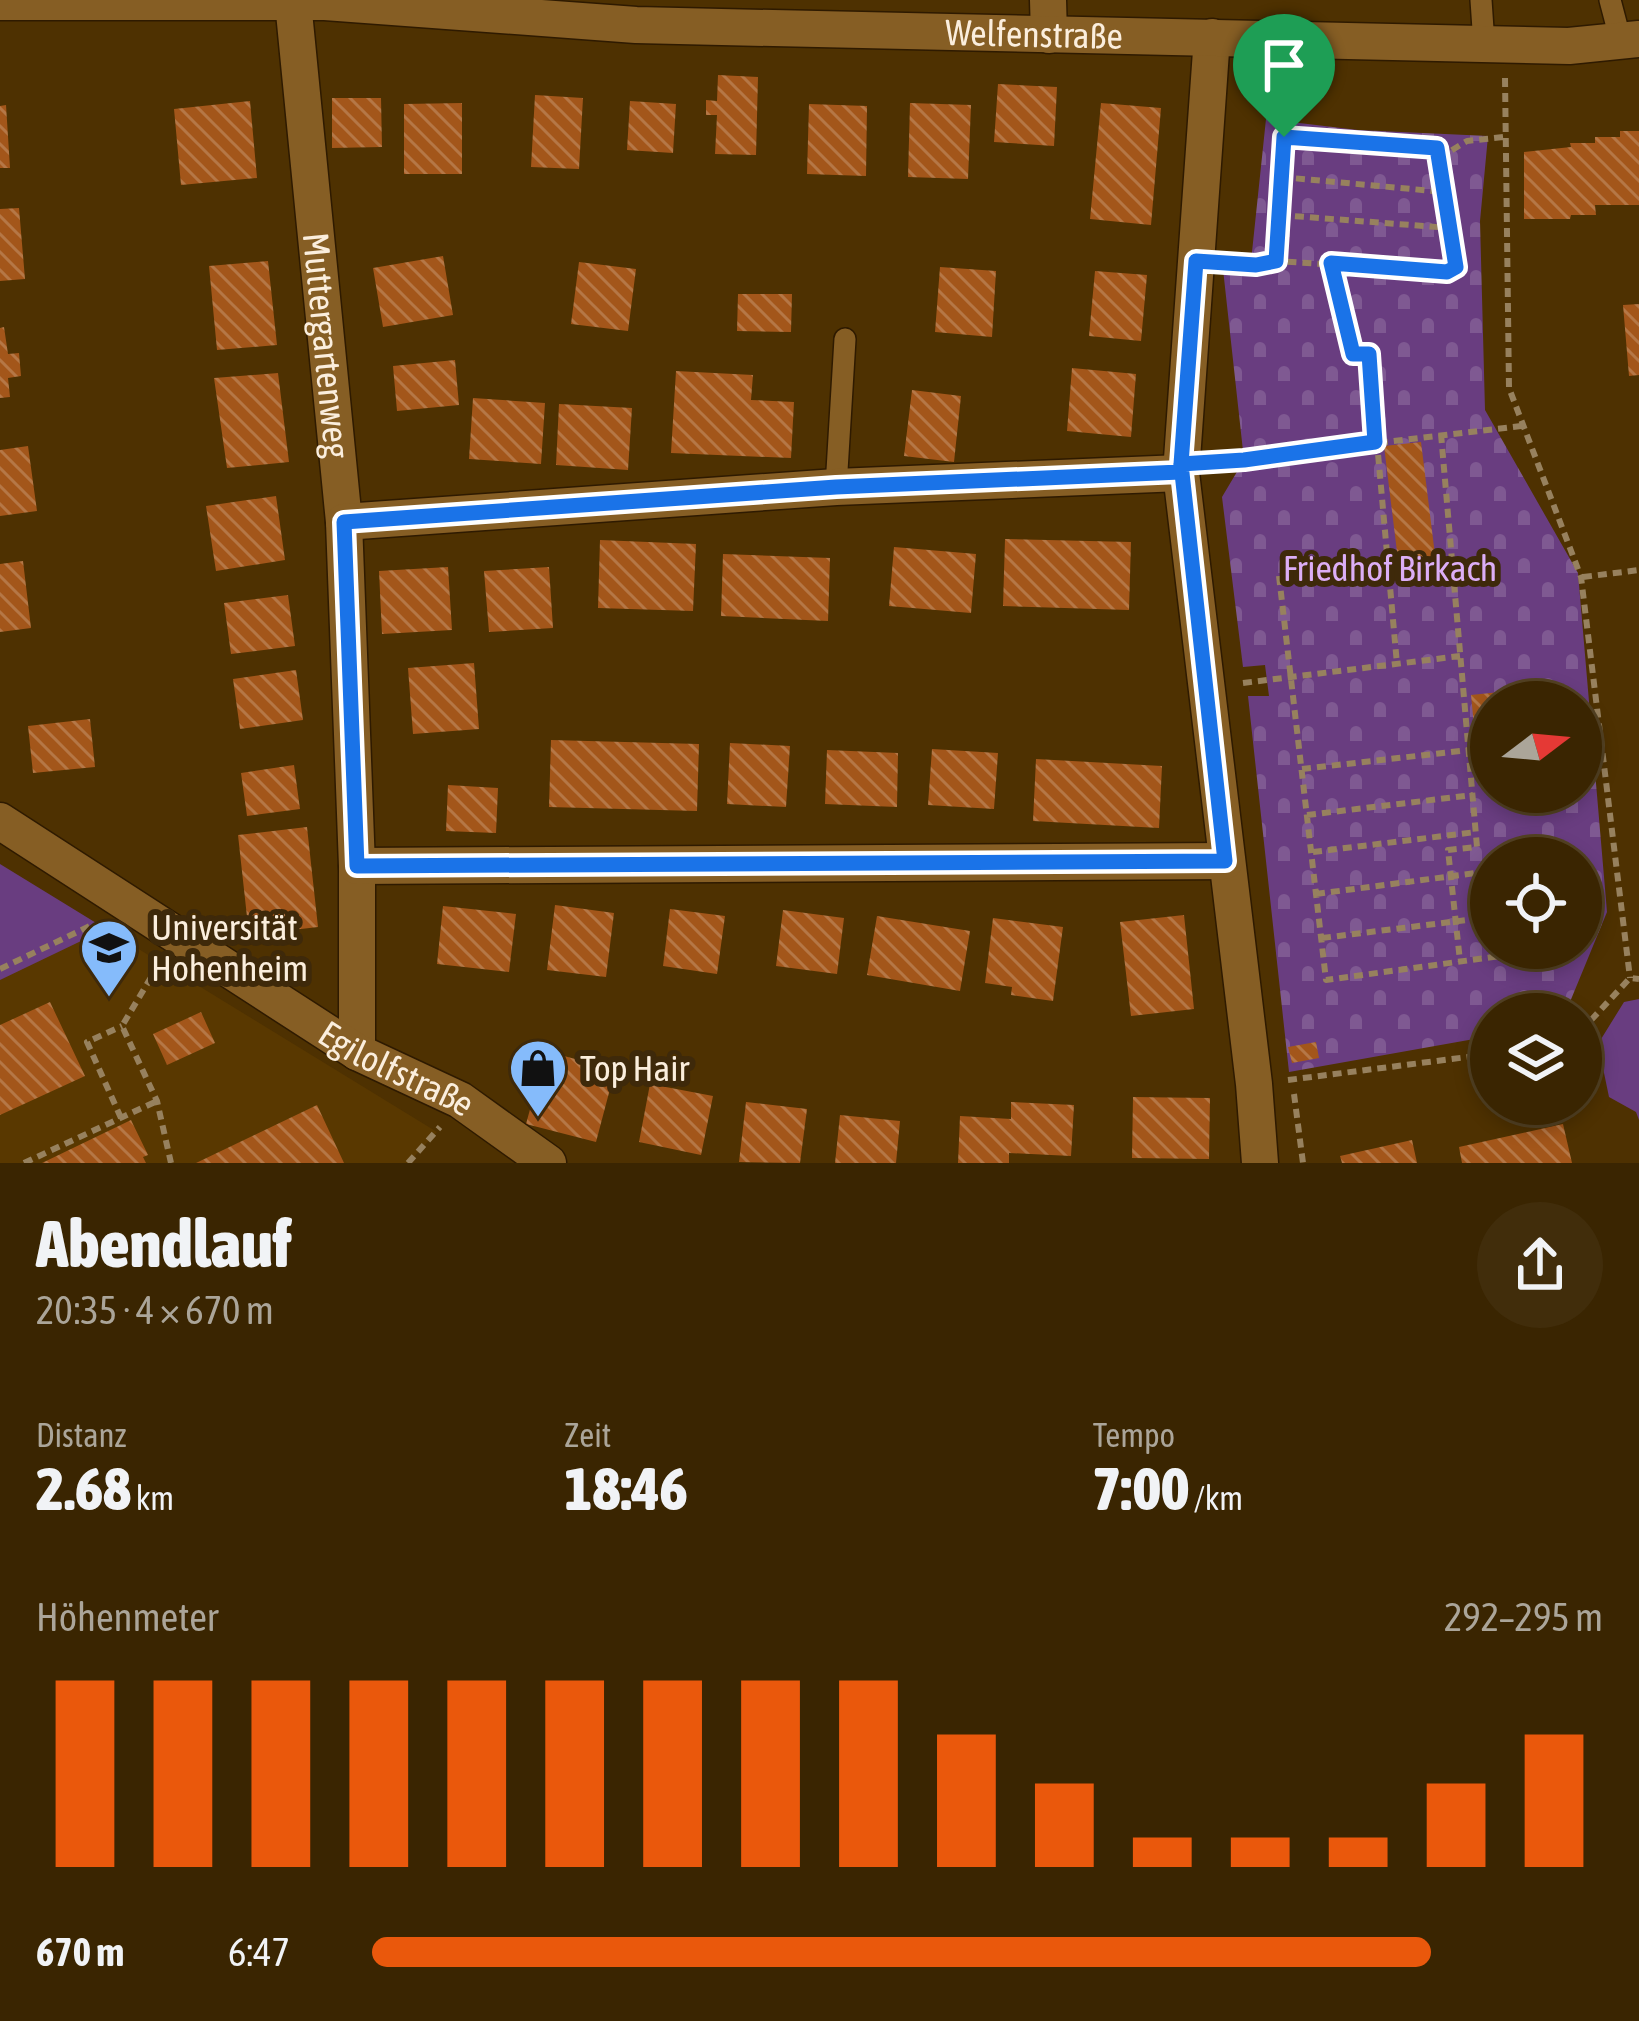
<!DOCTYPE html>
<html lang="de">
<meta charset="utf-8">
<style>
body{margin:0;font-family:"Asap Condensed",sans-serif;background:#412d0b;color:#f1f3f6;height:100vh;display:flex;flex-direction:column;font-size:45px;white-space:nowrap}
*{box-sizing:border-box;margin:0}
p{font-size:39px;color:#aba599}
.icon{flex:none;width:66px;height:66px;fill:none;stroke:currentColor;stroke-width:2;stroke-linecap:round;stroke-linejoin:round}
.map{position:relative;height:1163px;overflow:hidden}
.details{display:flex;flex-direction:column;background:#3a2501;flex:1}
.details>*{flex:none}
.needle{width:78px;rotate:74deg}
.tools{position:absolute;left:1470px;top:681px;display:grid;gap:24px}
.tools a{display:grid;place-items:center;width:132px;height:132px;border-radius:50%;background:#3a2501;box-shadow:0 6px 18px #0003,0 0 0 3px #544223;font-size:60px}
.pin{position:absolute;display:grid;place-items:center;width:102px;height:102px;color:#fff;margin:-123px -51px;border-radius:50% 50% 50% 0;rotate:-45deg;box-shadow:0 0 12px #0007}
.pin .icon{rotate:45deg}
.round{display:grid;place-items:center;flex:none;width:126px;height:126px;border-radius:63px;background:#412d0b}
.overview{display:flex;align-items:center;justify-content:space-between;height:204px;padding:0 36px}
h1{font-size:66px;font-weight:800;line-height:90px}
.stats{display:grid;grid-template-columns:repeat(3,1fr);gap:18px;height:204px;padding:12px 36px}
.stats div{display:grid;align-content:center}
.stats b{font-size:60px;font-weight:800}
.stats small{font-size:33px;font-weight:400}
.stats p{font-size:33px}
.chart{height:336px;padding:24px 36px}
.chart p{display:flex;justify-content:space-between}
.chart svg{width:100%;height:216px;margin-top:12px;stroke:#ea580c;stroke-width:6}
ul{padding:0 36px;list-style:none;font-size:39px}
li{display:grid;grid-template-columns:192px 144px 1fr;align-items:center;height:90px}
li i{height:30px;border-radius:15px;background:#ea580c}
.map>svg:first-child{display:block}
.built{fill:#593800}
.cemetery{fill:url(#cemetery-stones);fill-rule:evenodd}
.park{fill:#693d80}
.building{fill:url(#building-back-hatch)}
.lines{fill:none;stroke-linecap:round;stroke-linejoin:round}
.lane-casing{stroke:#2e1a00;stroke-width:24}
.street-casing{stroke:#2e1a00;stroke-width:39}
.secondary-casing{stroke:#2e1a00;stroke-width:39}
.path{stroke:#97815e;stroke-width:6;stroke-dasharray:9 6;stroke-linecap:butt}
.lane{stroke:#865e24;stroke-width:21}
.street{stroke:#865e24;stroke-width:36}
.secondary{stroke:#865e24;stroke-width:36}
.route-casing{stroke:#fff;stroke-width:24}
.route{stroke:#1a73e8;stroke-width:15}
.labels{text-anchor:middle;stroke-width:12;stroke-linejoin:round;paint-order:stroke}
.street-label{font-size:36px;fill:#fbeedd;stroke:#3e290a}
.park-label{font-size:36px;fill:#dcaef6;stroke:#3e290a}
.poi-label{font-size:36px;fill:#fbeedd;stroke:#3e290a;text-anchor:start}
</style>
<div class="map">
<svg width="1639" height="1163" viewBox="0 0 1639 1163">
<defs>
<pattern id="cemetery-stones" width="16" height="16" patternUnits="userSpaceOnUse" patternTransform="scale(3)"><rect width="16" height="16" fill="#693d80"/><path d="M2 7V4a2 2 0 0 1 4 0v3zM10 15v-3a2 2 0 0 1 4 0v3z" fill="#7f5992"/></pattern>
<pattern id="building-back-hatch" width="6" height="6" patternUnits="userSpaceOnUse" patternTransform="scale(3)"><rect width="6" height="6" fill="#a3561a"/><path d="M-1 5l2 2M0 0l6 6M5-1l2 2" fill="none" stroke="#b57746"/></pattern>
</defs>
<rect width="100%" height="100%" fill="#4e3101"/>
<!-- built -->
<path class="built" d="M 0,866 L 106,929 L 437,1132 L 408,1163 L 0,1163 Z"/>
<!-- cemetery -->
<path class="cemetery" d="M 1266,119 L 1358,130 L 1488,136 L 1480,221 L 1485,410 L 1578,573 L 1607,912 L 1565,1014 L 1491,1014 L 1491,1036 L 1289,1072 L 1248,696 L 1269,696 L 1265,665 L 1243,667 L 1222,497 L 1244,460 L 1223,269 L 1250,271 ZM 1491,702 L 1581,702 L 1581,792 L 1491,792 ZM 1491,858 L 1581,858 L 1581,948 L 1491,948 Z"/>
<!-- park -->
<path class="park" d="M 0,864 L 106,929 L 0,980 Z
M 1639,999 L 1639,1120 L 1636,1112 L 1609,1097 L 1598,1044 L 1624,1002 Z"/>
<!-- building -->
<path class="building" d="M 718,75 L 758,77 L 756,155 L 715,154 L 717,115 L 706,115 L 706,100 L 717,101 Z
M 998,84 L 1057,87 L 1054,146 L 994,142 Z
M 535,95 L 583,98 L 579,169 L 531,167 Z
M 332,98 L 381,98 L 382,147 L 332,148 Z
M 250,101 L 257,178 L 181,185 L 174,109 Z
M 630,101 L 676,104 L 673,153 L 627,150 Z
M 462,103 L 462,174 L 404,174 L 404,104 Z
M 910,103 L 971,105 L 968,179 L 908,177 Z
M 1101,103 L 1161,108 L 1151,225 L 1090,219 Z
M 809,104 L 867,106 L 866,176 L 807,174 Z
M 6,105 L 10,168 L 0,168 L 0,106 Z
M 1620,131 L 1639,131 L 1639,205 L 1595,205 L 1596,215 L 1571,215 L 1570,219 L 1524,219 L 1524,152 L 1571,147 L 1570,143 L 1595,143 L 1595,137 L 1620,137 Z
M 19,208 L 25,279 L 0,281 L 0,209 Z
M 443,256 L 453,315 L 383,327 L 373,268 Z
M 268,261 L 277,345 L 217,350 L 209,266 Z
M 579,262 L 636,269 L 628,331 L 571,324 Z
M 940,267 L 996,271 L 992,337 L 935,332 Z
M 1095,271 L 1147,275 L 1141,341 L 1089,336 Z
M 738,294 L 792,294 L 791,332 L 737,331 Z
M 1639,304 L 1639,375 L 1629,376 L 1623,305 Z
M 4,327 L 8,354 L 19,353 L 21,376 L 8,378 L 10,397 L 0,398 L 0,328 Z
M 455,360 L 459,405 L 397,411 L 393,366 Z
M 1072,368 L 1136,374 L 1131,437 L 1067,431 Z
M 676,371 L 753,375 L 751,400 L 794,402 L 791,458 L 671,453 Z
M 278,373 L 289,462 L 227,468 L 214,378 Z
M 912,390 L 961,396 L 954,462 L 904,456 Z
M 473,398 L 545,403 L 541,464 L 469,459 Z
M 559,404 L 632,408 L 628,470 L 556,465 Z
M 1421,442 L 1436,563 L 1399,568 L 1384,446 Z
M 28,446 L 37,511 L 0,516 L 0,450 Z
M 276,496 L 285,560 L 216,571 L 206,506 Z
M 1005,539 L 1131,542 L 1129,610 L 1003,606 Z
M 600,540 L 696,544 L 693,611 L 598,608 Z
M 894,547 L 976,554 L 971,613 L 889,606 Z
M 723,554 L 830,558 L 828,621 L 721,616 Z
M 23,561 L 31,628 L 0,632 L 0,564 Z
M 448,567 L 452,630 L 382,634 L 379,571 Z
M 549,567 L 553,628 L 489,632 L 484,571 Z
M 288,595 L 295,646 L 231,654 L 224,603 Z
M 474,663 L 479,729 L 413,734 L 408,668 Z
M 296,670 L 303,720 L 240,729 L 233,679 Z
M 1510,691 L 1511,702 L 1491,702 L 1491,735 L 1475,736 L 1471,695 Z
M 90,719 L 95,767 L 33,773 L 28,726 Z
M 551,740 L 699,744 L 697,811 L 549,807 Z
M 730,743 L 790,746 L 786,807 L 727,804 Z
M 932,749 L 998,753 L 994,809 L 928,805 Z
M 827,750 L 898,753 L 897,807 L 825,804 Z
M 1036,759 L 1162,766 L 1159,828 L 1033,821 Z
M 294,765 L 300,809 L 247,816 L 241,773 Z
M 448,785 L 498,788 L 496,833 L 446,831 Z
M 307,827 L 318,927 L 249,935 L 238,835 Z
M 555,905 L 614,913 L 606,977 L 547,970 Z
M 443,906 L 516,914 L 509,972 L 437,964 Z
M 670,909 L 725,916 L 717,974 L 663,966 Z
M 783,910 L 844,918 L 837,974 L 776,966 Z
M 1184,915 L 1194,1009 L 1131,1016 L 1120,922 Z
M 877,916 L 970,931 L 960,991 L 867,975 Z
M 993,918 L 1063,927 L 1053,1001 L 1011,995 L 1012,987 L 985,983 Z
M 50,1002 L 85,1076 L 0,1115 L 0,1025 Z
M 201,1012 L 215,1043 L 167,1065 L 153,1034 Z
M 1316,1042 L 1319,1058 L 1292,1063 L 1288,1047 Z
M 546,1051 L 615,1070 L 596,1142 L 526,1124 Z
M 650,1084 L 713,1096 L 701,1155 L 639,1142 Z
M 1133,1097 L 1210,1098 L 1209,1159 L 1132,1158 Z
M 746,1102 L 807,1109 L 800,1163 L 739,1162 Z
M 1011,1102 L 1074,1105 L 1071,1156 L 1009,1153 L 1009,1163 L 958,1163 L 960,1116 L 1011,1119 Z
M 317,1105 L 344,1163 L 196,1163 Z
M 840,1115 L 900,1121 L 896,1163 L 835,1163 Z
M 131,1120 L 148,1155 L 143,1157 L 146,1163 L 42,1163 Z
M 1563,1124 L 1572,1163 L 1462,1163 L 1459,1147 Z
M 1412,1140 L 1417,1163 L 1342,1163 L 1340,1156 Z"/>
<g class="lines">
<!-- lane casing -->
<g class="lane-casing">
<path id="lane" d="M 1481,0 L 1484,44
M 1610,0 L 1621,42
M 836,487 L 845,339"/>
</g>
<!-- street casing -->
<g class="street-casing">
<g id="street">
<path d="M 1048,0 L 1049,35"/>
<path id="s1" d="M 293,2 L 344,522 L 357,866 L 357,1052"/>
<path d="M 1212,37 L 1181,473 L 1254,1084 L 1260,1163"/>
<path d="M 344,522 L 836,487 L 1181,473"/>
<path id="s2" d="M 0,821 L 357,1052 L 460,1100 L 548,1163"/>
<path d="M 357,866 L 1225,861"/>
</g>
</g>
<!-- secondary casing -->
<g class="secondary-casing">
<g id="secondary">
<path id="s3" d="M 0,2 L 325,2 L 636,25 L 1569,46 L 1639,39"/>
</g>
</g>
<!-- path -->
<path class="path" d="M 1505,78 L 1509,388 L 1581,577 L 1630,978
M 1284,137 L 1437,148 L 1456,267 L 1446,272 L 1276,261 Z
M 1439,158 L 1467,141 L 1504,137
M 1281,177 L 1444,192
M 1280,215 L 1450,228
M 1229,263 L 1256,265 L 1275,261
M 1331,264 L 1353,354 L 1369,354 L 1397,664
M 1441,434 L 1477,847 L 1448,850 L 1460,961
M 1215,462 L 1521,426
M 1279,576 L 1326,980 L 1544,950
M 1583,577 L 1639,570
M 1243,683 L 1460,656
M 1302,769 L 1469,750
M 1307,815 L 1473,795
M 1313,852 L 1476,832
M 1316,894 L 1491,871
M 1322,938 L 1491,917
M 159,964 L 122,1026 L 157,1101 L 171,1163
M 0,969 L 94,924
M 1581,1031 L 1630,978 L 1639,979
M 1288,1080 L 1491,1054
M 1294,1094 L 1303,1163
M 121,1118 L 87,1042 L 122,1026
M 24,1163 L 157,1101
M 408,1163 L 440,1127"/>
<!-- lane -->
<use href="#lane" class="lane"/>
<!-- street -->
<use href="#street" class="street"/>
<!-- secondary -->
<use href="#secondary" class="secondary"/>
</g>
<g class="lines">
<!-- route casing -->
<g class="route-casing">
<path id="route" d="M 1284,137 L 1276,261 L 1256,265 L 1196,261 L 1181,464 L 1180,472 L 836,487 L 344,522 L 357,866 L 1225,861 L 1181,464 L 1244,460 L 1375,442 L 1369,354 L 1353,354 L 1331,263 L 1447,272 L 1456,267 L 1437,148 L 1284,137"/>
</g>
<!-- route -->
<use href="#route" class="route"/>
</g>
<!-- icons -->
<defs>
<g id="university-pin" transform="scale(3)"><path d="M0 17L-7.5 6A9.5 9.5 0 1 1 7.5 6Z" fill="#85bbfb" stroke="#3e290a"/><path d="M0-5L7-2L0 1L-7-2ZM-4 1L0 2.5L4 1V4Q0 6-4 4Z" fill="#111"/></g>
<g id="shop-pin" transform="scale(3)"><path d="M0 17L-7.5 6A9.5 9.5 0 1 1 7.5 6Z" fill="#85bbfb" stroke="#3e290a"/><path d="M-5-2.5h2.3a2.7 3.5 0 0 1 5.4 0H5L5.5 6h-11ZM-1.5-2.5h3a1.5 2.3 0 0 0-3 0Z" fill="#111"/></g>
</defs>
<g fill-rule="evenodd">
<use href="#university-pin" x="109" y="948"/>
<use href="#shop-pin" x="538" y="1068"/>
</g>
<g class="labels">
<!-- street labels -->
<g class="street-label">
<text dy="13" stroke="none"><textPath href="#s3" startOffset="1035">Welfenstraße</textPath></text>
<text dy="13" stroke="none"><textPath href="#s1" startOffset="345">Muttergartenweg</textPath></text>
<text dy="13" stroke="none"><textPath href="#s2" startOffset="468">Egilolfstraße</textPath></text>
</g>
<!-- park labels -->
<g class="park-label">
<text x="1390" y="581">Friedhof Birkach</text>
</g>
<!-- poi labels -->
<g class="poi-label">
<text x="151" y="940">Universität<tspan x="151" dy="41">Hohenheim</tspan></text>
<text x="580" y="1081">Top Hair</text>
</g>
</g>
</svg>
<div class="tools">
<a><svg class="needle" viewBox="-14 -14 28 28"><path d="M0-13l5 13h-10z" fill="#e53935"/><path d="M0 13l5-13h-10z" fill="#aba599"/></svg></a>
<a><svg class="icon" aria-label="locate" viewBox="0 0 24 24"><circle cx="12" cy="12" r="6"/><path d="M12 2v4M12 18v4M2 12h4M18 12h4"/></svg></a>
<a><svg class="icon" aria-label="layers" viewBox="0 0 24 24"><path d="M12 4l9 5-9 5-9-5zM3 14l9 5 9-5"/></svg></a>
</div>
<div class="pin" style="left:1284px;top:137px;background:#1e9e55"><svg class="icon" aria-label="arrive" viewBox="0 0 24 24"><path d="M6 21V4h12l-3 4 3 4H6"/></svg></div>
</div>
<section class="details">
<div class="overview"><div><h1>Abendlauf</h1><p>20:35 · 4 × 670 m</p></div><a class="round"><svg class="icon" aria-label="share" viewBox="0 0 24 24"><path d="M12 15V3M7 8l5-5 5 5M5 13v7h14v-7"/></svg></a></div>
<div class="stats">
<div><p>Distanz</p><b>2.68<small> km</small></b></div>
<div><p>Zeit</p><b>18:46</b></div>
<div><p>Tempo</p><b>7:00<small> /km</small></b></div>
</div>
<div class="chart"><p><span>Höhenmeter</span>292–295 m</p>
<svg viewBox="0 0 160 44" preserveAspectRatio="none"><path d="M5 44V6M15 44V6M25 44V6M35 44V6M45 44V6M55 44V6M65 44V6M75 44V6M85 44V6M95 44V17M105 44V27M115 44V38M125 44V38M135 44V38M145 44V27M155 44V17"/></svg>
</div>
<ul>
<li><b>670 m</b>6:47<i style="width:86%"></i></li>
</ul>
</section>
